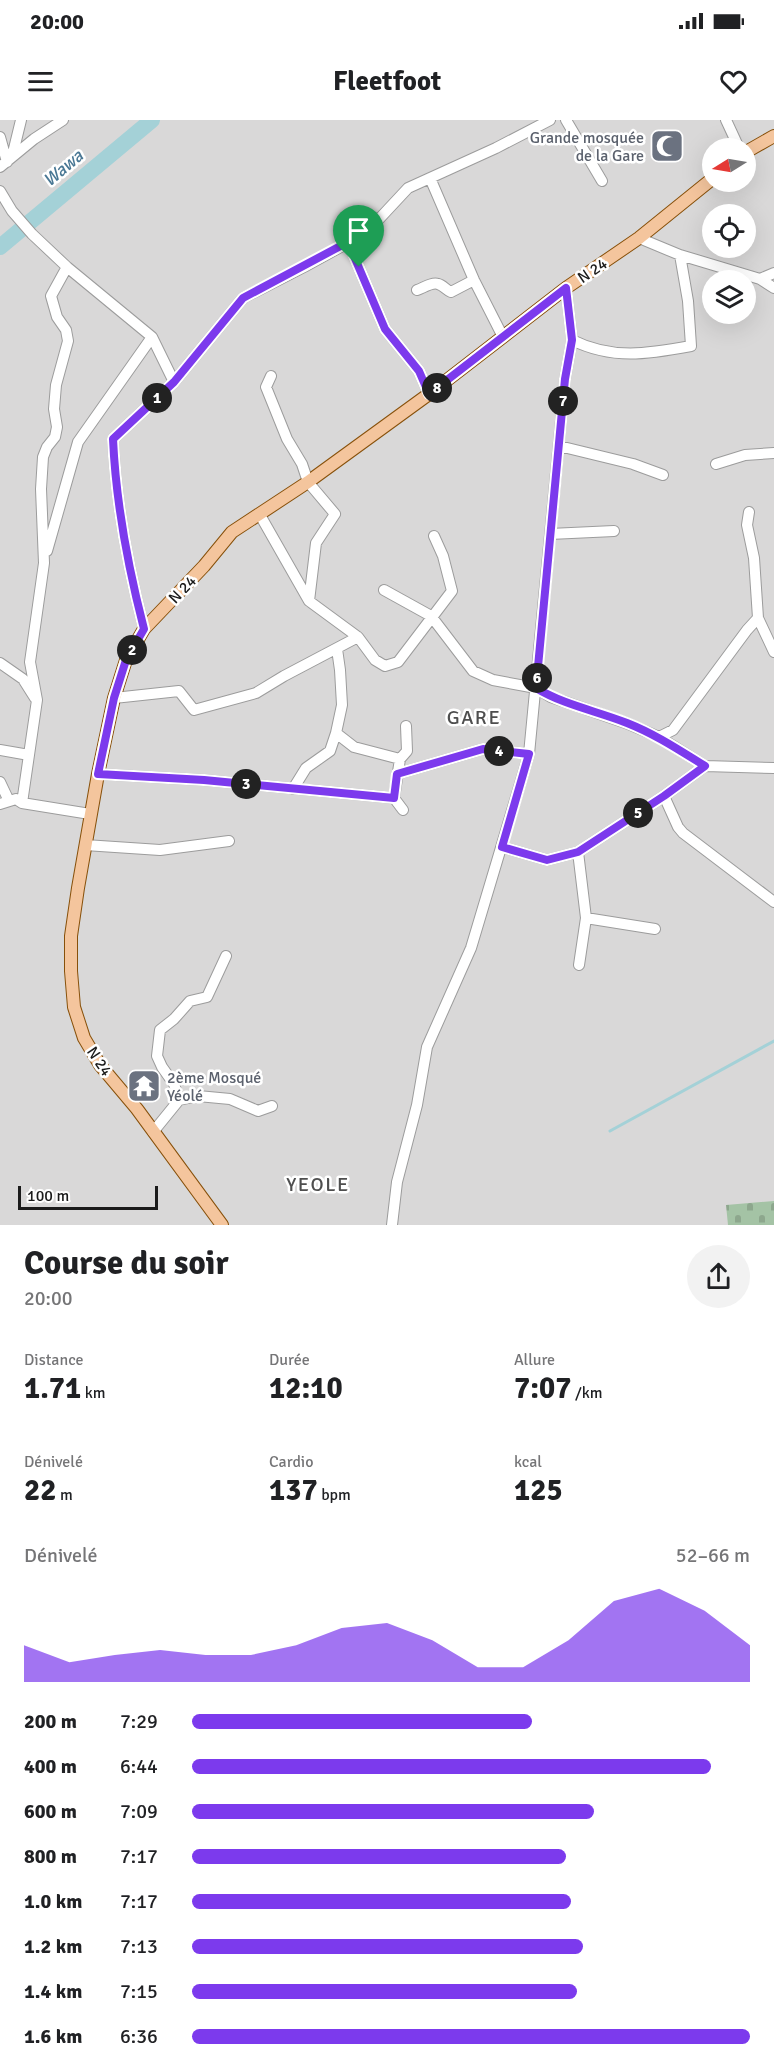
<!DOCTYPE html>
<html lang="fr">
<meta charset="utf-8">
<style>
body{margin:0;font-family:Signika,sans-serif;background:#f2f2f2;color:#202124;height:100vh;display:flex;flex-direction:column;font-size:22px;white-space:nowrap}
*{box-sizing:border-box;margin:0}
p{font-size:20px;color:#757577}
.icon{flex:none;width:33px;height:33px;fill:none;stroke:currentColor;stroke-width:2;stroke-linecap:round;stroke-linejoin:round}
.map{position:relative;height:1105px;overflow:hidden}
.panel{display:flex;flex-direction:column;background:#fff;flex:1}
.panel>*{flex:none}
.needle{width:39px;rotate:259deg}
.tools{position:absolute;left:702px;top:18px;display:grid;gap:12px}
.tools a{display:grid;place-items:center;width:54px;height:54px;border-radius:50%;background:#fff;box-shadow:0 6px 24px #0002;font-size:30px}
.scale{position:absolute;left:18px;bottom:15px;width:140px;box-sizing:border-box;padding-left:6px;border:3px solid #1b1b1b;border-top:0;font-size:16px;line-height:21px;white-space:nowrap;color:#1b1b1b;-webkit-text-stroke:4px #fff;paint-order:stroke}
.pin{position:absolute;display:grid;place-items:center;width:51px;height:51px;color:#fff;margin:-62px -26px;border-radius:50% 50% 50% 0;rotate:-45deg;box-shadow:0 0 6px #0007}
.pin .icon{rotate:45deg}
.km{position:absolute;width:30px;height:30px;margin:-15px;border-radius:50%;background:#222;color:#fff;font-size:16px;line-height:30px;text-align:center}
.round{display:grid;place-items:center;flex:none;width:63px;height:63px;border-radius:32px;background:#f2f2f2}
.head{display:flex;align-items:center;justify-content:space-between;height:102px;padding:0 24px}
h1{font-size:33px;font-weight:700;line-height:45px}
.stats{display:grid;grid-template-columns:repeat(3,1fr);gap:9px;height:102px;padding:6px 24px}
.stats div{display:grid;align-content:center}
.stats b{font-size:30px;font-weight:700}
.stats small{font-size:16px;font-weight:400}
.stats p{font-size:16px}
.chart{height:168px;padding:12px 24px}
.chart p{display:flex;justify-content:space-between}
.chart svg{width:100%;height:108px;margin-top:6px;fill:#7c3aed;opacity:.7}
ul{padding:0 24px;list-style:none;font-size:20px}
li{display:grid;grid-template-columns:96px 72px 1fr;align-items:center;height:45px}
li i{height:15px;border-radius:8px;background:#7c3aed}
.status{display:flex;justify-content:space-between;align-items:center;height:42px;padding:0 30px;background:#fff;direction:ltr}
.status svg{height:16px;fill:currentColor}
header{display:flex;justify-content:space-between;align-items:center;height:78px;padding:0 24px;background:#fff;font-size:27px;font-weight:700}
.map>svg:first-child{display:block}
.residential{fill:#d9d8d8;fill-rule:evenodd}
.cemetery{fill:url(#cemetery-stones)}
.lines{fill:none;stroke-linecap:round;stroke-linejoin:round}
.stream{stroke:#a4d1d7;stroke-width:3}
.river{stroke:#a4d1d7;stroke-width:16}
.minor-casing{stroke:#9c9c9c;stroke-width:12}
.major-casing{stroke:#87500a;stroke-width:14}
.minor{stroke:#fff;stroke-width:10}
.major{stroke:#f4c59d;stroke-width:12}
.route-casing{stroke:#fff;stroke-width:12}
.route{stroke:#7c3aed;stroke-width:8}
.labels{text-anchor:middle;stroke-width:5;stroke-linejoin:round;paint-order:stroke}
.worship-label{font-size:16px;fill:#5b616d;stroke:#fff;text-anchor:end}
.street-label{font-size:16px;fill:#1b1b1b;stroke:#fff}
.water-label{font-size:18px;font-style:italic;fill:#497794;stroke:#fff}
.quarter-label{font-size:20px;letter-spacing:1.5px;fill:#4e4e4e;stroke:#fff}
</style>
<div class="status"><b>20:00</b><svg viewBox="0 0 49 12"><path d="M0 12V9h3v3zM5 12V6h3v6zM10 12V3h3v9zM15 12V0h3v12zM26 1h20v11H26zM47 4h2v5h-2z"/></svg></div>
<header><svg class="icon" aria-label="menu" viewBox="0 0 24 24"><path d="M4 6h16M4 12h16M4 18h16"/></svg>Fleetfoot<svg class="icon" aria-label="heart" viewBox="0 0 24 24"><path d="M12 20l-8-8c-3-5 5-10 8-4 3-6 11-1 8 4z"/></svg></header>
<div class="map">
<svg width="774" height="1105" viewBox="0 0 774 1105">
<defs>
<pattern id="cemetery-stones" width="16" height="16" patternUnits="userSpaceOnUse" patternTransform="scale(1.5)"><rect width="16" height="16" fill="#a4c3a5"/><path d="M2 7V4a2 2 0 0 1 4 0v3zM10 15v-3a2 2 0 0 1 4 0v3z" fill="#8da78d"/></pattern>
</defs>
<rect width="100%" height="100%" fill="#ece7e1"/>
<!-- residential -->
<path class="residential" d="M 0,0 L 774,0 L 774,1105 L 0,1105 ZM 712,28 L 746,28 L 746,62 L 712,62 ZM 712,94 L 746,94 L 746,128 L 712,128 ZM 712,160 L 746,160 L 746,194 L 712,194 Z"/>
<!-- cemetery -->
<path class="cemetery" d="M 774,1081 L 774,1105 L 728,1105 L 726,1085 Z"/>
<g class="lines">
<!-- stream -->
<path class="stream" d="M 610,1011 L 774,921"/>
<!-- river -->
<path class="river" d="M 0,127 L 152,0"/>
<!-- minor casing -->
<g class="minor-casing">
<path id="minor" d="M 566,0 L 602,61
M 726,0 L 739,28
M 0,17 L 7,42
M 12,37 L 21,0
M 0,47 L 34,19 L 63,0
M 430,58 L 474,160 L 503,217
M 0,71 L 12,91 L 32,114 L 67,147 L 152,217 L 174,262
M 639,118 L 680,135 L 760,159 L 774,168
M 348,122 L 385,209 L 419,251 L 429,274
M 760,159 L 774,153
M 417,170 C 423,168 432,162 438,164 C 443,165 446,170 451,172 L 474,160
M 572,220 C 612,240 648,234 691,226 L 688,181 L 680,135
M 271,256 L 266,267 L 287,319 L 302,344 L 308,362 L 335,394 L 316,423 L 309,481
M 559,326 L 633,344 L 663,355
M 716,344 L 745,335 L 774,333
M 260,395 L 309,481 L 358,517
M 550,414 L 614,411
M 47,431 L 78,322 L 152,217
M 384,470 L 431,496 L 473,551 L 493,560 L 536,568 L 551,577 L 626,603 L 659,617 L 705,646
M 758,498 L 774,532
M 144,509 C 128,447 116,384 113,319 L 174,262 L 243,178 L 304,147 L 366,113 L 408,68 L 496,28 L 550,0
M 0,543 L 23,559 L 35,578
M 114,578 L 179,571 L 194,590 L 256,573 L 284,556 L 358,517 L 375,540 L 385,546 L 398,542 L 452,471 L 443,436 L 434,416
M 336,613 L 354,627 L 400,639
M 659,617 L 673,610 L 747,510 L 758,498 L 754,438 L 747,405 L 749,392
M 0,630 L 29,635
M 98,654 L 204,660 L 394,678
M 397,654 L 483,629 L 529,634
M 0,662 L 9,681
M 293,669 L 306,648 L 330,631 L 336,613 L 342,585 L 340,550 L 337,529
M 664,676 L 678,707 L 683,713 L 774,782
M 22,683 L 37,580 L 30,542 L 44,443 L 41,369 L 43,337 L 47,327 L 55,317 L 57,307 L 54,289 L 56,265 L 68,221 L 66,210 L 57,197 L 51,176 L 67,147
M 0,684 L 16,679 L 22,683 L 90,694
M 403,690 L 394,678 L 400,639 L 407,631 L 406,606
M 85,725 L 160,730 L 229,721
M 502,727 L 547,740 L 578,732 L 664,676 L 705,646 L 774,648
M 578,732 L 586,798 L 579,845
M 586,798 L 655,809
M 179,980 L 198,976 L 230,979 L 258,991 L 272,986
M 153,1012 L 179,980 L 174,964 L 162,947 L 157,936 L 160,910 L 174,899 L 190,881 L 207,877 L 226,836
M 392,1105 L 397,1062 L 417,985 L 427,927 L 471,828 L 529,634 L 565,259 L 572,220 L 566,168"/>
</g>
<!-- major casing -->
<g class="major-casing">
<path id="major" d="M 746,32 L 774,16
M 222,1105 L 137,989 L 100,945 L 84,918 L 74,887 L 71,851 L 71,816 L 78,768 L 98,654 L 114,578 L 126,540 L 144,509 L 204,446 L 232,412 L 308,362 L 429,274 L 566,168 L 639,118 L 712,59"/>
</g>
<!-- minor -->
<use href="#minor" class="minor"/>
<!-- major -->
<use href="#major" class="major"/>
</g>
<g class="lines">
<!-- route casing -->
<g class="route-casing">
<path id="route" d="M 348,122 L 385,209 L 419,251 L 429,274 L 566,168 L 572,220 L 565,259 L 536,568 C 564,585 597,591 627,603 C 655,614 679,630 705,646 L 664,676 L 578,732 L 547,740 L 502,727 L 529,634 L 483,629 L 397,654 L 394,678 L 204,660 L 98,654 L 114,578 L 126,540 L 144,509 C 128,447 116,384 113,319 L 174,262 L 243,178 Z"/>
</g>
<!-- route -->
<use href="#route" class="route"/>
</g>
<!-- icons -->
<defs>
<g id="mosque-square" transform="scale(1.725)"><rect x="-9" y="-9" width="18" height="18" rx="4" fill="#6b7280" stroke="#fff"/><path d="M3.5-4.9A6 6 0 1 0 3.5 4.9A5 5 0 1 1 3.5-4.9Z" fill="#fff"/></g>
<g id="temple-square" transform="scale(1.725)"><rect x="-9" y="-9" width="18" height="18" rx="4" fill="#6b7280" stroke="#fff"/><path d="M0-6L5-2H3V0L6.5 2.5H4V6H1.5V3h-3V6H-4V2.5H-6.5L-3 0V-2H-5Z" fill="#fff"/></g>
</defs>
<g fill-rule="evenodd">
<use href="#mosque-square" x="667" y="26"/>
<use href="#temple-square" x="144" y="966"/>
</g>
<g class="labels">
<!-- worship labels -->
<g class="worship-label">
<text x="644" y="23">Grande mosquée<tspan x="644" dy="18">de la Gare</tspan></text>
<text x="167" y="963" text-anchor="start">2ème Mosqué<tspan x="167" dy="18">Yéolé</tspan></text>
</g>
<!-- street labels -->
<g class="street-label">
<text transform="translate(592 150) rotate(-34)" y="6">N 24</text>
<text transform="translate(182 469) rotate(-46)" y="6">N 24</text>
<text transform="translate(100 941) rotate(56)" y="6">N 24</text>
</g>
<!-- water labels -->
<g class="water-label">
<text transform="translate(63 48) rotate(-40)" y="6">Wawa</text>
</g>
<!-- quarter labels -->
<g class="quarter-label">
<text x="474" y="604">GARE</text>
<text x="318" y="1071">YEOLE</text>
</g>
</g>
</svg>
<div class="tools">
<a><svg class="needle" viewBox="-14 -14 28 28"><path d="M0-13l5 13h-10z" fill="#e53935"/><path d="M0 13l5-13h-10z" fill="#757577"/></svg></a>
<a><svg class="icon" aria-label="locate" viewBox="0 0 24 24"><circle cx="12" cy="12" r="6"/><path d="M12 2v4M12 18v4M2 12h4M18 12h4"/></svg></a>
<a><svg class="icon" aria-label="layers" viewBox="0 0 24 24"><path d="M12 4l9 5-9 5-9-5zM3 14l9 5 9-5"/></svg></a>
</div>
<div class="scale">100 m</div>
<div class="pin" style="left:359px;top:147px;background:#1e9e55"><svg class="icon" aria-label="arrive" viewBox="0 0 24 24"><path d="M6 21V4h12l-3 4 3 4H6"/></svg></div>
<b class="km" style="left:157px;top:278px">1</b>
<b class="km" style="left:132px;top:530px">2</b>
<b class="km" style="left:246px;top:664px">3</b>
<b class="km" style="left:499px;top:631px">4</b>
<b class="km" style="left:638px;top:693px">5</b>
<b class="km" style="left:537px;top:558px">6</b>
<b class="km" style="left:563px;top:281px">7</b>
<b class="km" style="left:437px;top:268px">8</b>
</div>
<section class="panel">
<div class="head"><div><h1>Course du soir</h1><p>20:00</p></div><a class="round"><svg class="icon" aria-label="share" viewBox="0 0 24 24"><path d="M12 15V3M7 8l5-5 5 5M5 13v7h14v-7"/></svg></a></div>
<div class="stats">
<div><p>Distance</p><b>1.71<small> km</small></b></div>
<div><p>Durée</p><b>12:10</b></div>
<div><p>Allure</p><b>7:07<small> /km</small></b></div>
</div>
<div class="stats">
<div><p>Dénivelé</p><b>22<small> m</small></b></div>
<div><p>Cardio</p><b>137<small> bpm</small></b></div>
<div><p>kcal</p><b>125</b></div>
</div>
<div class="chart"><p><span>Dénivelé</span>52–66 m</p>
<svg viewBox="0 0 160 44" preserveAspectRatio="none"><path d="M0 44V29L10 36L20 33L30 31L40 33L50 33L60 29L70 22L80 20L90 27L100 38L110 38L120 27L130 11L140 6L150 15L160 29V44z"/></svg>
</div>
<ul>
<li><b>200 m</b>7:29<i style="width:61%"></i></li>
<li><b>400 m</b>6:44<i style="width:93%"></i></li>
<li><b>600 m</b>7:09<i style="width:72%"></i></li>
<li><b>800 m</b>7:17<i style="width:67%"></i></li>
<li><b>1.0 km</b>7:17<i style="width:68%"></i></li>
<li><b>1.2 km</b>7:13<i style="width:70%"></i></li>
<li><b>1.4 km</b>7:15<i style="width:69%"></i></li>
<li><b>1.6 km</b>6:36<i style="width:100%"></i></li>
</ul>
</section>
